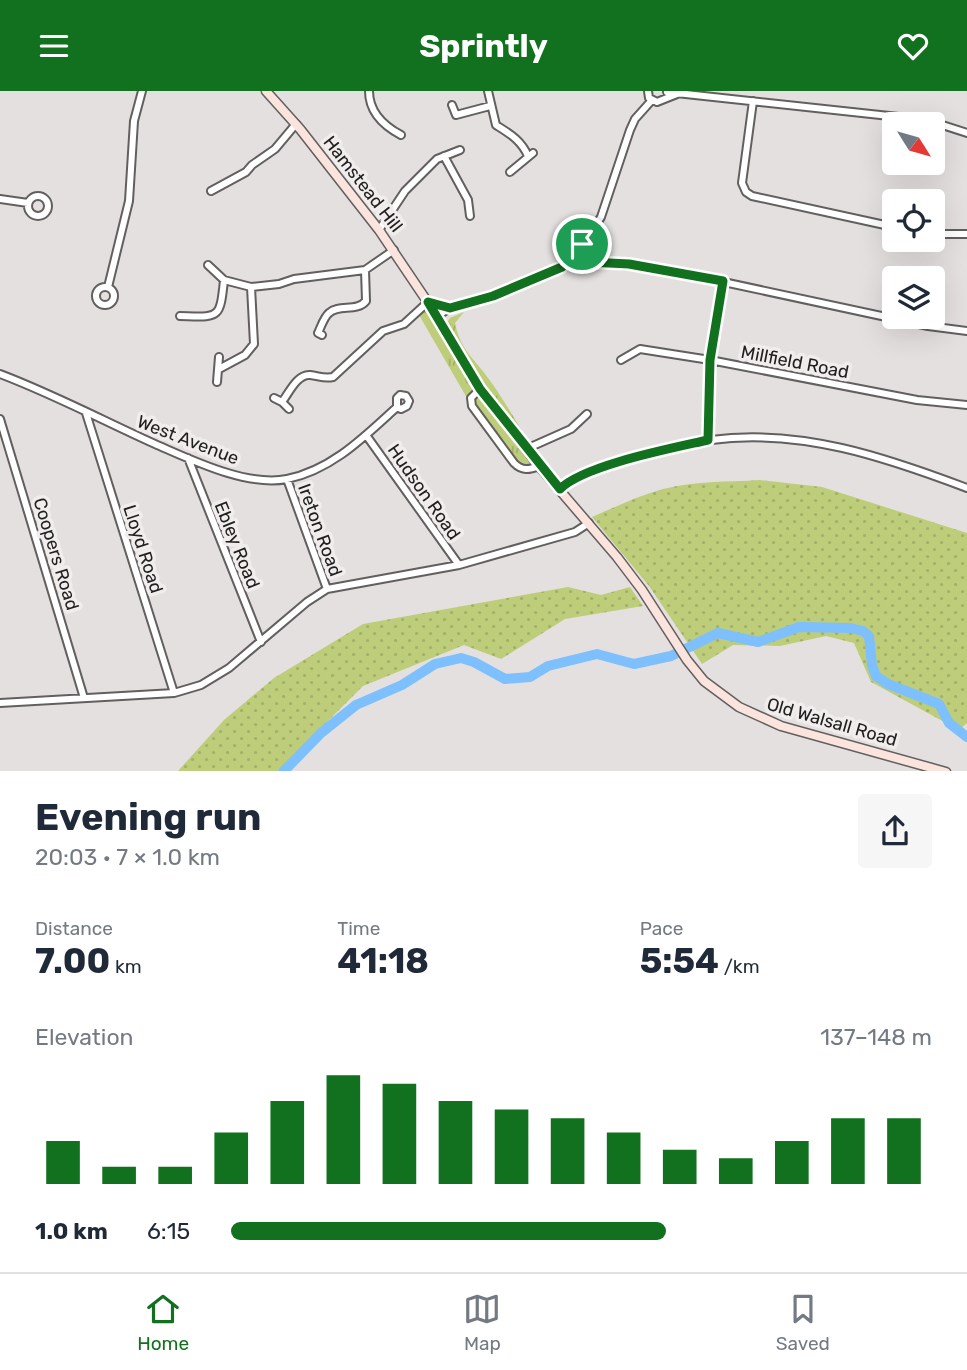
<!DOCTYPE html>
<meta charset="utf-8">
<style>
body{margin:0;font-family:Rubik,sans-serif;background:#f6f6f7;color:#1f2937;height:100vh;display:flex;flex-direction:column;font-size:26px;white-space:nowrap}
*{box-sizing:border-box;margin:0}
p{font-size:23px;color:#747a83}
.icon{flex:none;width:38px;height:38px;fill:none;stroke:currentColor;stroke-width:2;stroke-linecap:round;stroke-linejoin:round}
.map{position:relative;height:680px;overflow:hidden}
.drawer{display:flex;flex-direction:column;background:#fff;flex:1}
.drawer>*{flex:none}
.needle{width:46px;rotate:127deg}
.controls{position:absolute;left:882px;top:21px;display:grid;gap:14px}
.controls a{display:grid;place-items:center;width:63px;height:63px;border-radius:7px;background:#fff;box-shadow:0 7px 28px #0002;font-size:35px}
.pin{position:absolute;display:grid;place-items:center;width:60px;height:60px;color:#fff;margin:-30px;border:4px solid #fff;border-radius:50%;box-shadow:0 2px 7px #0007}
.round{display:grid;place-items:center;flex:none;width:74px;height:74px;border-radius:7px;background:#f6f6f7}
.head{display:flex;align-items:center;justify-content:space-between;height:119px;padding:0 35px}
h1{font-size:38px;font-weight:700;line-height:52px}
.metrics{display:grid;grid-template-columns:repeat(3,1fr);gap:10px;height:119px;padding:7px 35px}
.metrics div{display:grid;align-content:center}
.metrics b{font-size:35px;font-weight:700}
.metrics small{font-size:19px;font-weight:400}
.metrics p{font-size:19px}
.chart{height:196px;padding:14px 35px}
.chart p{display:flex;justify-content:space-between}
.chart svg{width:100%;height:126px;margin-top:7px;stroke:#12711f;stroke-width:6}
ul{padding:0 35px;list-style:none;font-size:23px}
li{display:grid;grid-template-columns:112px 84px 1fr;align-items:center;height:52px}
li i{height:18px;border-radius:9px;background:#12711f}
header{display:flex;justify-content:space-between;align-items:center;height:91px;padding:0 35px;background:#12711f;color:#fff;font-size:32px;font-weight:700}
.tab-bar{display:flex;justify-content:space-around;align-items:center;height:98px;border-top:2px solid #e0e1e3;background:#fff;font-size:19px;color:#747a83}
.tab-bar a{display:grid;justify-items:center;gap:4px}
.tab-bar .on{color:#12711f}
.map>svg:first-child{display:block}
.grass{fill:url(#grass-tufts)}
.park{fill:url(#park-dots)}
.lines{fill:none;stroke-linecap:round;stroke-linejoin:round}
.river{stroke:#7dc0fd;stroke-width:10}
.street-casing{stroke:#625f5e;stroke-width:10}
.secondary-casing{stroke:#625f5e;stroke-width:11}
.street{stroke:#fff;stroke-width:6}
.secondary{stroke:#fae4dd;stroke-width:8}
.route-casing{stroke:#fff;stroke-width:14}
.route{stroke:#12711f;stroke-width:9}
.labels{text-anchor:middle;stroke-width:7;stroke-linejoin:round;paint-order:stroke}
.street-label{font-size:18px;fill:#212020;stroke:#f1edec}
</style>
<header><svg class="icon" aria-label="menu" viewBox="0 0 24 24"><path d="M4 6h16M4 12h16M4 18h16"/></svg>Sprintly<svg class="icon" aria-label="heart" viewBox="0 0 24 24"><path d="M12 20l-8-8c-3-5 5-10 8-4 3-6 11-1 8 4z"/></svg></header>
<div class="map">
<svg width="967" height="681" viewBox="0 0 967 681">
<defs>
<pattern id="grass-tufts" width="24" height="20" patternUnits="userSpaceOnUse" patternTransform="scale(1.75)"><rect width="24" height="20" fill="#becd79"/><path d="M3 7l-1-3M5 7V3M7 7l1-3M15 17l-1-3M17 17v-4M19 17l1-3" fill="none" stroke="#a3b068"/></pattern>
<pattern id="park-dots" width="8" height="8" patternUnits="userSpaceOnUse" patternTransform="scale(1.75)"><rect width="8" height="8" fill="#becd79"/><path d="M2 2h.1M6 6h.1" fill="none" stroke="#a3b068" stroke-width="1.8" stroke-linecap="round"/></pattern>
</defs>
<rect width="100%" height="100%" fill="#e4e0df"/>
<!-- grass -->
<path class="grass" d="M 426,220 L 429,222 L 475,295 L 475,298 L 467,307 L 419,224 Z
M 464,221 L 455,232 C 460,255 468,262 482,279 C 499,300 513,326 528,349 L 523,347 C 494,310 467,274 447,232 L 450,227 Z
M 481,303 L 534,374 L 520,376 L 474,315 L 474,310 Z"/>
<!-- park -->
<path class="park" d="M 760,389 L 822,396 L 967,442 L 967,632 L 959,639 L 871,591 L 854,552 L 826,545 L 780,555 L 733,554 L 702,573 L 649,495 L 592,426 C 615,416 638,405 663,398 C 694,390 727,391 760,389 Z
M 568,496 L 601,504 L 630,496 L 643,515 L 565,528 L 501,568 L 464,554 L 363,595 L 278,680 L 178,680 L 224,629 L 274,587 L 363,533 Z"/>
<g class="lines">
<!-- river -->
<path class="river" d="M 283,681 L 321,642 L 356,614 L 402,594 L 435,573 L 461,567 L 474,571 L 505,588 L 530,586 L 548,575 L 597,563 L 634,573 L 671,565 L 718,542 L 758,551 L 799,536 L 850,537 L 863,540 L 869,545 L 872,574 L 876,585 L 888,593 L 939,613 L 949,632 L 967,646"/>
<!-- street casing -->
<g class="street-casing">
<path id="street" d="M 369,0 C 369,21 384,35 401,44
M 488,0 L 496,34 C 510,43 521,49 528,65
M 648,0 L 649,7 L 657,11 L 677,3
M 667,1 L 908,27 L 930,30 L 967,42
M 753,10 L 742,92 L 746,101 L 752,105 L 894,136
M 452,14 L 456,24 L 490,15
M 444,65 L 468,109 L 470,125
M 510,81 L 533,62
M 211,100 L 246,81 L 252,74 L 275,58 L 296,33
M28 115a10 10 0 1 1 20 0a10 10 0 1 1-20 0Z
M 0,108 L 28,112
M 379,139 L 405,100 L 437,68 L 460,59
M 933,143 L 966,143
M 582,153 L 589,171
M 208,174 L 224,189 L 251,196 L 279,193 L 294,188 L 365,179 L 394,159
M 562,176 L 589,171 L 663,178 L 928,235 L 967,240
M96 205a9 9 0 1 1 18 0a9 9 0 1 1-18 0Z
M 108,196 L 129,110 L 134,30 L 142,0
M 450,217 L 493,205 L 562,176 L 591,142 L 601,126 L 630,39 L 635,28 L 652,9
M 180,225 C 219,226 220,229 224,189
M 322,244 L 318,242 C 321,236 324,226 329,222 C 339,213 357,221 366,210 L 365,179
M 621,269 L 640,258 L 710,269 L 917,309 L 967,314
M 219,278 L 245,264 L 254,253 L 251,196
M 0,283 C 53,303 104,330 155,353 C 192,369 247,396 287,388 C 332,379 365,345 397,316 L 401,318 L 407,315 L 409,310 L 406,305 L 400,304 L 397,307 L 397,316
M 217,291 L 219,266
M 480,298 L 471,307 L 472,315 L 514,372 C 522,380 529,379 539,375
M 274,307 L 282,311 L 289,318
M 282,311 C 289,302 297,283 310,284 C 319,285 324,288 333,286 L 383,240 L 404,233 L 428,211 L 450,217 L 437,225
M 86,322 L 174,602
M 0,328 L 84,607
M 366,344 L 459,474
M 708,349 L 710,269 L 723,190
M 526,358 L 571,338 L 587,323
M 188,367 L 261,551
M 287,388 L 327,498
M 560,398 C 577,381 605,377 628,369 C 655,361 683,353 711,349 C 800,337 885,366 967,397
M 0,612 L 174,602 L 201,594 L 229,577 L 307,511 L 327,498 L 459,474 L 575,441 L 589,432"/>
</g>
<!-- secondary casing -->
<g class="secondary-casing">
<path id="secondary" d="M 266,0 L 300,38 L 379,139 L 437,225 L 480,298 L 539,375 L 617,466 L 642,499 L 687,569 L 704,590 L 739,616 L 781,635 L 946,681"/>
</g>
<!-- street -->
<use href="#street" class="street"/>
<!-- secondary -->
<use href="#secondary" class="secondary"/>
</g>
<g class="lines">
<!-- route casing -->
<g class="route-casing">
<path id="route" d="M 582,153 L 589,171 L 629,173 L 723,190 L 710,269 L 708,349 C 673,357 584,374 560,398 L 480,298 L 428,211 L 450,217 L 493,205 L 562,176 Z"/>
</g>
<!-- route -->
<use href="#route" class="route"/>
</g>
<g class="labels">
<!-- street labels -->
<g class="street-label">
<text transform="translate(363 93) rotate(52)" y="6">Hamstead Hill</text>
<text transform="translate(795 271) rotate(11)" y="6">Millfield Road</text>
<text transform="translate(188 349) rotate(21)" y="6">West Avenue</text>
<text transform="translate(424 401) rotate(55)" y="6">Hudson Road</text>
<text transform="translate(320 439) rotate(70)" y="6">Ireton Road</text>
<text transform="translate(237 454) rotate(68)" y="6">Ebley Road</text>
<text transform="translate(143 458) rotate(72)" y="6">Lloyd Road</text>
<text transform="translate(56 463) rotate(73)" y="6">Coopers Road</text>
<text transform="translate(832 631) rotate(16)" y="6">Old Walsall Road</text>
</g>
</g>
</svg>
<div class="controls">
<a><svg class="needle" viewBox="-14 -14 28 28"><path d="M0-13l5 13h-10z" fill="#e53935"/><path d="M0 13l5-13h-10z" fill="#747a83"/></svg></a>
<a><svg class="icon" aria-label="locate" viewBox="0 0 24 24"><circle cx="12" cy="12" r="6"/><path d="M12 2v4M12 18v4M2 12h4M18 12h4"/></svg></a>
<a><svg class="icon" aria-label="layers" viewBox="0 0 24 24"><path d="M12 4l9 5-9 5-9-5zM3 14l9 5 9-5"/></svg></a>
</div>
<div class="pin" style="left:582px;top:153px;background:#1e9e55"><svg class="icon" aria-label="arrive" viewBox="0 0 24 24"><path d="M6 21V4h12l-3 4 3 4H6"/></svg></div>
</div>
<section class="drawer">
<div class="head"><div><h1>Evening run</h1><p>20:03 · 7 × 1.0 km</p></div><a class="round"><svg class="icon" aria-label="share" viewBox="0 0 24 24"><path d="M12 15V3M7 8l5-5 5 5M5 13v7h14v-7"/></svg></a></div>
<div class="metrics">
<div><p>Distance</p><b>7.00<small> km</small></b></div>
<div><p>Time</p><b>41:18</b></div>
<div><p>Pace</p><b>5:54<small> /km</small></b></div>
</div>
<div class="chart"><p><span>Elevation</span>137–148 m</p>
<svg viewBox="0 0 160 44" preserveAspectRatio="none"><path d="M5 44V29M15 44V38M25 44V38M35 44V26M45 44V15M55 44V6M65 44V9M75 44V15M85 44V18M95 44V21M105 44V26M115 44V32M125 44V35M135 44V29M145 44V21M155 44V21"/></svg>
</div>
<ul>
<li><b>1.0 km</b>6:15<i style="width:62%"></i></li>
</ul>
</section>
<nav class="tab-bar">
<a class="on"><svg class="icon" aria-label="home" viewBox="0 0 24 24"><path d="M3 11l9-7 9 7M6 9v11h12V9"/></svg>Home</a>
<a><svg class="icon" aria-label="map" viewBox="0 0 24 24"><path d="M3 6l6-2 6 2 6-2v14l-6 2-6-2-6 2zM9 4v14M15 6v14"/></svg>Map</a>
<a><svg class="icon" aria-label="saved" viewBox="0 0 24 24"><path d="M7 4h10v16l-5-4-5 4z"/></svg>Saved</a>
</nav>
